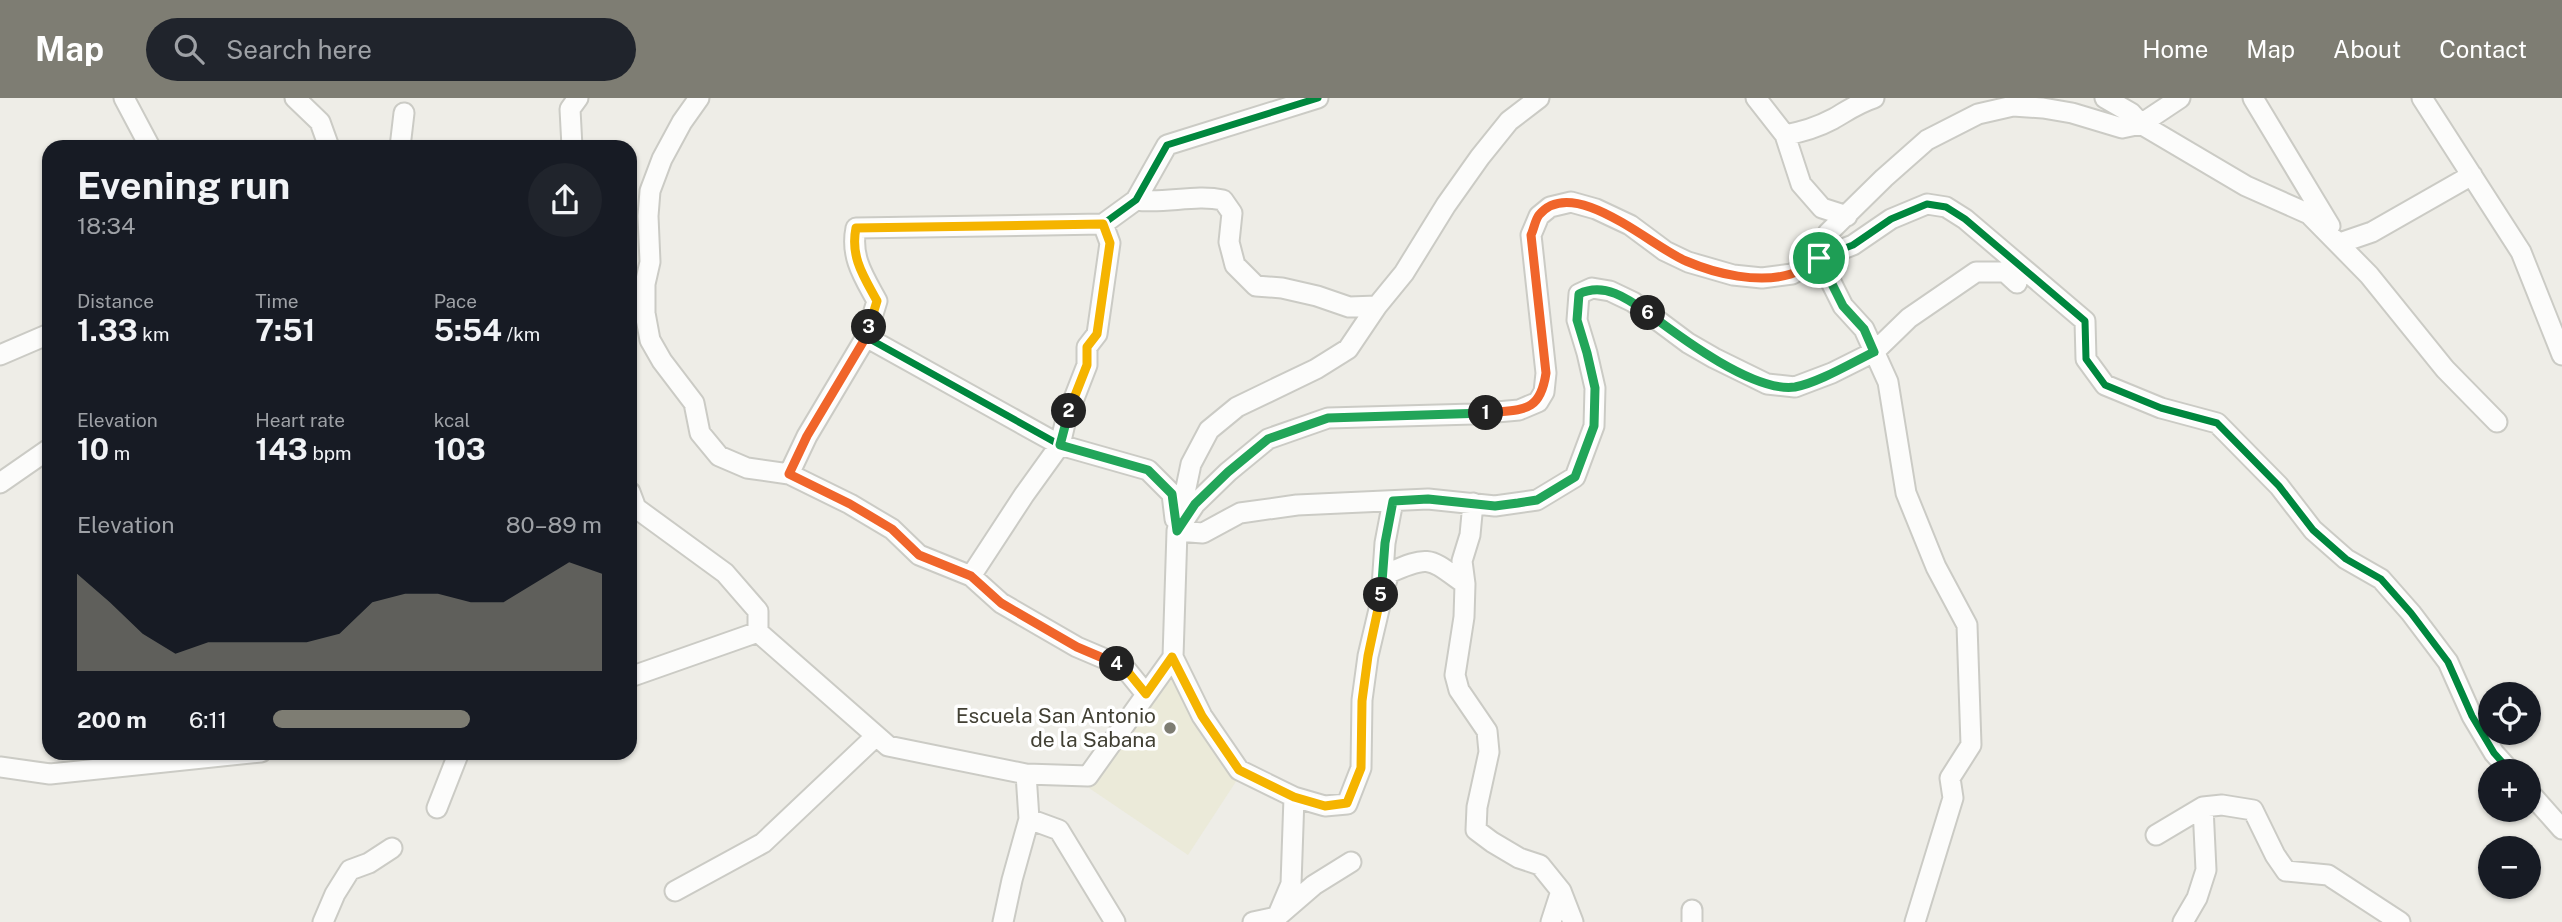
<!DOCTYPE html>
<meta charset="utf-8">
<style>
body{margin:0;font-family:"Public Sans",sans-serif;background:#20242c;color:#f1f3f6;height:100vh;display:flex;flex-direction:column;font-size:26px;white-space:nowrap}
*{box-sizing:border-box;margin:0}
p{font-size:23px;color:#9ea1a6}
.icon{flex:none;width:38px;height:38px;fill:none;stroke:currentColor;stroke-width:2;stroke-linecap:round;stroke-linejoin:round}
.map{position:relative;flex:1;overflow:hidden}
.details{position:absolute;left:42px;top:42px;width:595px;height:620px;display:flex;flex-direction:column;background:#171b24;border-radius:21px;box-shadow:0 2px 5px #0004}
.details>*{flex:none}
.buttons{position:absolute;left:2478px;top:584px;display:grid;gap:14px}
.buttons a{display:grid;place-items:center;width:63px;height:63px;border-radius:50%;background:#171b24;box-shadow:0 2px 5px #0004;font-size:35px}
.pin{position:absolute;display:grid;place-items:center;width:60px;height:60px;color:#fff;margin:-30px;border:4px solid #fff;border-radius:50%;box-shadow:0 2px 7px #0007}
.km{position:absolute;width:35px;height:35px;margin:-18px;border-radius:50%;background:#222;color:#fff;font-size:19px;line-height:35px;text-align:center}
.round{display:grid;place-items:center;flex:none;width:74px;height:74px;border-radius:37px;background:#20242c}
.overview{display:flex;align-items:center;justify-content:space-between;height:119px;padding:0 35px}
h1{font-size:38px;font-weight:700;line-height:52px}
.figures{display:grid;grid-template-columns:repeat(3,1fr);gap:10px;height:119px;padding:7px 35px}
.figures div{display:grid;align-content:center}
.figures b{font-size:30px;font-weight:700}
.figures small{font-size:19px;font-weight:400}
.figures p{font-size:19px}
.chart{height:196px;padding:14px 35px}
.chart p{display:flex;justify-content:space-between}
.chart svg{width:100%;height:126px;margin-top:7px;fill:#7e7d73;opacity:.7}
ul{padding:0 35px;list-style:none;font-size:23px}
li{display:grid;grid-template-columns:112px 84px 1fr;align-items:center;height:52px}
li i{height:18px;border-radius:9px;background:#7e7d73}
header{display:flex;align-items:center;gap:42px;box-sizing:border-box;height:98px;padding:0 35px;background:#7e7d73;color:#fff}
header strong{font-size:33px}
nav{display:flex;gap:38px;margin-inline-start:auto;font-size:24px}
.search{width:490px;height:63px;background:#20242c;display:flex;align-items:center;gap:18px;box-sizing:border-box;padding:0 24px;border-radius:38px;color:#9ea1a6;font-size:26px}
.map>svg:first-child{display:block}
.education{fill:#ebead9}
.lines{fill:none;stroke-linecap:round;stroke-linejoin:round}
.minor-casing{stroke:#cbcbc5;stroke-width:23}
.minor{stroke:#fcfcfb;stroke-width:19}
.cycleway-casing{stroke:#fff;stroke-width:11}
.cycleway{stroke:#00873e;stroke-width:7}
.split-1-casing{stroke:#fff;stroke-width:14}
.split-2-casing{stroke:#fff;stroke-width:14}
.split-3-casing{stroke:#fff;stroke-width:14}
.split-4-casing{stroke:#fff;stroke-width:14}
.split-5-casing{stroke:#fff;stroke-width:14}
.split-6-casing{stroke:#fff;stroke-width:14}
.split-7-casing{stroke:#fff;stroke-width:14}
.split-1{stroke:#f0652b;stroke-width:9}
.split-2{stroke:#22a559;stroke-width:9}
.split-3{stroke:#f5b400;stroke-width:9}
.split-4{stroke:#f0652b;stroke-width:9}
.split-5{stroke:#f5b400;stroke-width:9}
.split-6{stroke:#22a559;stroke-width:9}
.split-7{stroke:#22a559;stroke-width:9}
.poi-dot{fill:#7e7d73;stroke:#fff;stroke-width:2.5}
.labels{text-anchor:middle;stroke-width:7;stroke-linejoin:round;paint-order:stroke}
.poi-label{font-size:21px;fill:#424034;stroke:#fff;text-anchor:end}
</style>
<header>
<strong>Map</strong>
<div class="search"><svg class="icon" aria-label="search" viewBox="0 0 24 24"><circle cx="10" cy="10" r="6"/><path d="M15 15l6 6"/></svg>Search here</div>
<nav><a>Home</a><a>Map</a><a>About</a><a>Contact</a></nav>
</header>
<div class="map">
<svg width="2562" height="824" viewBox="0 0 2562 824">
<rect width="100%" height="100%" fill="#eeede7"/>
<!-- education -->
<path class="education" d="M 1173,578 L 1237,682 L 1188,757 L 1089,690 Z"/>
<g class="lines">
<!-- minor casing -->
<g class="minor-casing">
<path id="minor" d="M 124,0 L 150,49
M 295,0 L 320,24 L 329,49
M 699,0 L 682,24 L 662,61 L 650,93 L 648,118 L 650,164 L 645,186 L 645,215 L 650,242 L 662,263 L 694,305 L 700,335 L 719,358 L 747,370 L 789,376 L 850,406 L 892,431 L 919,457 L 971,478 L 1001,505 L 1077,549 L 1124,569 L 1146,596
M 1756,0 L 1785,37 L 1801,86 L 1822,110 L 1847,118
M 2105,0 L 2131,15 L 2141,26 L 2246,88 L 2309,116 L 2369,177 L 2445,271 L 2497,324
M 2253,0 L 2330,128
M 2422,0 L 2521,154 L 2562,257
M 1785,37 C 1802,34 1818,29 1833,21 C 1847,13 1858,5 1874,0
M 400,49 L 404,15
M 572,49 L 570,11 L 578,0
M 1136,102 C 1165,106 1195,96 1223,102 L 1232,115 L 1229,144 L 1235,167 L 1256,188 L 1282,190 L 1317,198 L 1349,209 L 1377,208
M 2340,145 L 2372,134 L 2472,77
M 1819,160 L 1843,208 L 1864,231 L 1888,284 L 1906,395 L 1936,469 L 1967,527 L 1971,647 L 1950,680 L 1953,700 L 1915,824
M 1819,160 L 1828,135 L 1884,80 L 1927,42 L 1978,16 L 2013,8 L 2043,10 L 2072,15 L 2122,30 L 2141,26 L 2180,0
M 0,257 L 49,236
M 789,376 L 807,338 L 866,239
M 0,385 L 49,351
M 630,394 L 636,410 L 725,475 L 758,513 L 758,534
M 1473,405 L 1470,437 L 1462,463 L 1465,486 L 1464,519 L 1455,577 L 1459,592 L 1487,633 L 1489,654 L 1477,709 L 1476,732 L 1492,744 L 1519,760 L 1540,767 L 1561,793 L 1573,824
M 1175,421 L 1172,396 L 1148,372 L 1060,347 L 866,239 L 877,203 C 864,179 850,159 856,130 L 1103,126 L 1136,102 L 1167,47 L 1318,0
M 1177,433 L 1195,406 L 1228,374 L 1268,341 L 1328,320 L 1474,316 L 1519,312 L 1538,304 L 1544,294 L 1546,275 L 1531,137 L 1539,118 L 1550,109 L 1571,104 L 1596,111 L 1630,127 L 1665,153 L 1688,164 L 1733,177 L 1762,180 L 1792,176 L 1819,160 L 1853,147 L 1891,121 L 1927,106 L 1946,109 L 1965,121 L 2085,223 L 2086,261 L 2105,287 L 2161,310 L 2217,325 L 2279,388 L 2313,432 L 2346,461 L 2381,481 L 2411,515 L 2448,564 L 2472,618 L 2494,655 L 2511,674
M 1177,433 L 1203,435 L 1240,415 L 1297,407 L 1428,401 L 1495,408 L 1537,402 L 1575,379 L 1594,328 L 1595,290 L 1587,255 L 1577,222 L 1579,196 L 1592,190 L 1610,193 L 1633,204 L 1688,245 L 1714,260 L 1767,286 L 1795,289 L 1832,275 L 1874,254 L 1909,220 L 1976,174 L 2005,174 L 2017,185
M 971,478 L 1024,397 L 1060,347 L 1066,321 L 1087,267 L 1087,249 L 1097,236 L 1110,145 L 1103,126
M 1384,491 L 1389,475 C 1431,456 1430,461 1465,486
M 1173,559 L 1202,618 L 1239,672 L 1294,699 L 1325,708 L 1347,706 L 1361,670 L 1362,602 L 1368,558 L 1381,503 L 1385,445 L 1393,403
M 630,579 L 758,534 L 888,648 L 1026,676 L 1088,678 L 1173,559 L 1177,433 L 1191,366 L 1209,332 L 1237,309 L 1316,271 L 1348,251 L 1377,208 L 1404,175 L 1446,107 L 1480,59 L 1509,23 L 1539,0
M 0,669 L 50,676 L 261,654
M 2529,694 L 2562,731
M 437,710 L 459,654
M 1029,721 L 1059,732 L 1115,824
M 2156,737 L 2203,709 L 2222,707 L 2253,712 L 2275,757 L 2286,773 L 2328,777 L 2400,824
M 675,793 L 763,745 L 876,638
M 1692,812 L 1692,824
M 323,824 L 335,796 L 350,772 L 369,765 L 392,750
M 1003,824 L 1012,782 L 1029,721 L 1026,676
M 1253,824 L 1277,819 L 1314,787 L 1351,764
M 1277,824 L 1277,819 L 1291,786 L 1294,699
M 1551,824 L 1561,793
M 2183,824 L 2197,800 L 2206,772 L 2203,709"/>
</g>
<!-- minor -->
<use href="#minor" class="minor"/>
<!-- cycleway casing -->
<g class="cycleway-casing">
<path id="cycleway" d="M 1177,433 L 1195,406 L 1228,374 L 1268,341 L 1328,320 L 1474,316 L 1519,312 L 1538,304 L 1544,294 L 1546,275 L 1531,137 L 1539,118 L 1550,109 L 1571,104 L 1596,111 L 1630,127 L 1665,153 L 1688,164 L 1733,177 L 1762,180 L 1792,176 L 1819,160 L 1853,147 L 1891,121 L 1927,106 L 1946,109 L 1965,121 L 2085,223 L 2086,261 L 2105,287 L 2161,310 L 2217,325 L 2279,388 L 2313,432 L 2346,461 L 2381,481 L 2411,515 L 2448,564 L 2472,618 L 2494,655 L 2511,674
M 1177,433 L 1172,396 L 1148,372 L 1060,347 L 866,239 L 877,203 C 864,179 850,159 856,130 L 1103,126 L 1136,102 L 1167,47 L 1318,0"/>
</g>
<!-- cycleway -->
<use href="#cycleway" class="cycleway"/>
</g>
<g class="lines">
<!-- split-1 casing -->
<g class="split-1-casing">
<path id="split-1" d="M 1486,315 C 1522,311 1540,316 1546,275 L 1531,137 C 1534,131 1535,122 1539,117 C 1573,75 1653,150 1686,163 C 1716,176 1759,186 1791,176 C 1800,173 1810,165 1819,160"/>
</g>
<!-- split-2 casing -->
<g class="split-2-casing">
<path id="split-2" d="M 1069,313 L 1060,347 L 1148,372 L 1172,396 L 1177,433 L 1195,406 L 1228,374 L 1268,341 L 1328,320 L 1486,315"/>
</g>
<!-- split-3 casing -->
<g class="split-3-casing">
<path id="split-3" d="M 869,229 L 877,203 C 864,179 850,159 856,130 L 1103,126 L 1110,145 L 1097,236 L 1087,249 L 1087,267 L 1069,313"/>
</g>
<!-- split-4 casing -->
<g class="split-4-casing">
<path id="split-4" d="M 869,229 L 866,239 L 807,338 L 789,376 L 850,406 L 892,431 L 919,457 L 971,478 L 1001,505 L 1077,549 L 1117,566"/>
</g>
<!-- split-5 casing -->
<g class="split-5-casing">
<path id="split-5" d="M 1117,566 L 1124,569 L 1146,596 L 1172,559 L 1202,618 L 1239,672 L 1294,699 L 1325,708 L 1347,705 L 1361,670 L 1362,603 L 1368,558 L 1381,497"/>
</g>
<!-- split-6 casing -->
<g class="split-6-casing">
<path id="split-6" d="M 1381,497 L 1385,445 L 1393,403 L 1428,401 L 1495,408 L 1518,405 L 1537,402 L 1575,379 L 1594,328 L 1595,290 L 1587,255 L 1577,222 L 1579,196 C 1604,184 1627,200 1648,215"/>
</g>
<!-- split-7 casing -->
<g class="split-7-casing">
<path id="split-7" d="M 1648,215 C 1680,239 1754,295 1795,289 C 1818,285 1853,264 1874,254 L 1864,231 L 1843,208 L 1819,160"/>
</g>
<!-- split-1 -->
<use href="#split-1" class="split-1"/>
<!-- split-2 -->
<use href="#split-2" class="split-2"/>
<!-- split-3 -->
<use href="#split-3" class="split-3"/>
<!-- split-4 -->
<use href="#split-4" class="split-4"/>
<!-- split-5 -->
<use href="#split-5" class="split-5"/>
<!-- split-6 -->
<use href="#split-6" class="split-6"/>
<!-- split-7 -->
<use href="#split-7" class="split-7"/>
</g>
<!-- markers -->
<circle class="poi-dot" cx="1170" cy="630" r="7"/>
<g class="labels">
<!-- poi labels -->
<g class="poi-label">
<text x="1156" y="625">Escuela San Antonio<tspan x="1156" dy="24">de la Sabana</tspan></text>
</g>
</g>
</svg>
<div class="buttons">
<a><svg class="icon" aria-label="locate" viewBox="0 0 24 24"><circle cx="12" cy="12" r="6"/><path d="M12 2v4M12 18v4M2 12h4M18 12h4"/></svg></a>
<a>+</a>
<a>−</a>
</div>
<div class="pin" style="left:1819px;top:160px;background:#1e9e55"><svg class="icon" aria-label="arrive" viewBox="0 0 24 24"><path d="M6 21V4h12l-3 4 3 4H6"/></svg></div>
<b class="km" style="left:1486px;top:315px">1</b>
<b class="km" style="left:1069px;top:313px">2</b>
<b class="km" style="left:869px;top:229px">3</b>
<b class="km" style="left:1117px;top:566px">4</b>
<b class="km" style="left:1381px;top:497px">5</b>
<b class="km" style="left:1648px;top:215px">6</b>
<section class="details">
<div class="overview"><div><h1>Evening run</h1><p>18:34</p></div><a class="round"><svg class="icon" aria-label="share" viewBox="0 0 24 24"><path d="M12 15V3M7 8l5-5 5 5M5 13v7h14v-7"/></svg></a></div>
<div class="figures">
<div><p>Distance</p><b>1.33<small> km</small></b></div>
<div><p>Time</p><b>7:51</b></div>
<div><p>Pace</p><b>5:54<small> /km</small></b></div>
</div>
<div class="figures">
<div><p>Elevation</p><b>10<small> m</small></b></div>
<div><p>Heart rate</p><b>143<small> bpm</small></b></div>
<div><p>kcal</p><b>103</b></div>
</div>
<div class="chart"><p><span>Elevation</span>80–89 m</p>
<svg viewBox="0 0 160 44" preserveAspectRatio="none"><path d="M0 44V10L10 20L20 31L30 38L40 34L50 34L60 34L70 34L80 31L90 20L100 17L110 17L120 20L130 20L140 13L150 6L160 10V44z"/></svg>
</div>
<ul>
<li><b>200 m</b>6:11<i style="width:60%"></i></li>
</ul>
</section>
</div>
